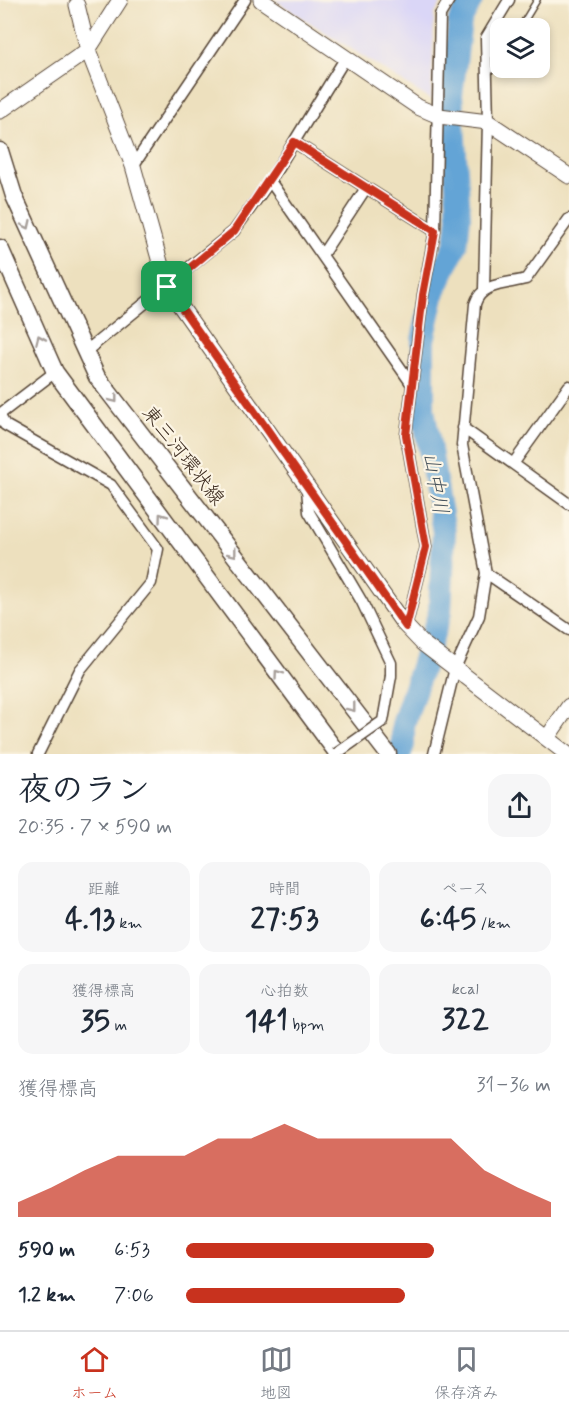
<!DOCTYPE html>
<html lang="ja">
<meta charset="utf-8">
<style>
body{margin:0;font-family:Mynerve,"Klee One",sans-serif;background:#f6f6f7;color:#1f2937;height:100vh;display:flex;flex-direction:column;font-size:22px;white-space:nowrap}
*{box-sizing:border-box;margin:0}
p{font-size:20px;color:#747a83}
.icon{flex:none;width:33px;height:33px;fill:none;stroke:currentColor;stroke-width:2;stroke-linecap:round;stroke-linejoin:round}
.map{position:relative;height:754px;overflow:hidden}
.sheet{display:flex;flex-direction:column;background:#fff;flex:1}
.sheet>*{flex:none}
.buttons{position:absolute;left:490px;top:18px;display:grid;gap:12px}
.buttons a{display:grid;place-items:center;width:60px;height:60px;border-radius:12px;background:#fff;box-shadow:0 3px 9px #0003;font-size:30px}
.pin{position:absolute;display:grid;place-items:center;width:51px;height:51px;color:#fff;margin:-26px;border-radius:12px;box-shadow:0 3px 9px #0006}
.round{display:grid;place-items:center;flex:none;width:63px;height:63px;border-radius:18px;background:#f6f6f7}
.headline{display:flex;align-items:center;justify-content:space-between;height:102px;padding:0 18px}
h1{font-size:33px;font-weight:800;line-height:45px}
.metrics{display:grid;grid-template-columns:repeat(3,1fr);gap:9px;height:102px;padding:6px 18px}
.metrics div{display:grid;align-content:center;border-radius:15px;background:#f6f6f7;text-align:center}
.metrics b{font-size:30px;font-weight:800}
.metrics small{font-size:16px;font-weight:400}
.metrics p{font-size:16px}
.chart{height:168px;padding:12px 18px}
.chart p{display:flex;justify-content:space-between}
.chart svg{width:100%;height:108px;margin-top:6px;fill:#c8321e;opacity:.7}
ul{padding:0 18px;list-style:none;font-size:20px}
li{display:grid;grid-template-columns:96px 72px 1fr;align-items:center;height:45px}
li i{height:15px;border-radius:8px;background:#c8321e}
.dock{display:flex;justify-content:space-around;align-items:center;height:84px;border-top:2px solid #e0e1e3;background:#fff;font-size:16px;color:#747a83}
.dock a{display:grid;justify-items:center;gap:3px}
.dock .on{color:#c8321e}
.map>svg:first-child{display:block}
.built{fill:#dad6f7}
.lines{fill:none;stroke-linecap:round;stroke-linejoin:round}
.river{stroke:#63a4d6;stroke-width:24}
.lane-casing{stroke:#564536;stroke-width:8}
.street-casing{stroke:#564536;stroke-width:13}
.secondary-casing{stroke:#564536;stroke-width:17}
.primary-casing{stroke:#564536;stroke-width:19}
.lane{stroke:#fff;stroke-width:5}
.street{stroke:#fff;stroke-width:10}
.secondary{stroke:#fff;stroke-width:15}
.primary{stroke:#fff;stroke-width:16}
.street-bridge-casing{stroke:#564536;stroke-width:13;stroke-linecap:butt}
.street-bridge{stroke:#fff;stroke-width:10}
.oneway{stroke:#a79f9a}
.route-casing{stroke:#fff;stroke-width:12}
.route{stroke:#c8321e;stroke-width:8}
.labels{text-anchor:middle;stroke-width:4.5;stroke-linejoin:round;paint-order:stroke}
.street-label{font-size:20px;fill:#3b2a1e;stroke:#fcf5e5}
.water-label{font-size:21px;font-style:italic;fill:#49555e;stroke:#fcf5e5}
</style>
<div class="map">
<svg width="569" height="754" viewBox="0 0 569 754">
<rect width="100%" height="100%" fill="#fcf5e5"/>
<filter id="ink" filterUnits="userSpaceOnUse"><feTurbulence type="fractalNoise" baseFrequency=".0167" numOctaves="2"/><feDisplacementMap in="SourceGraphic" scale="12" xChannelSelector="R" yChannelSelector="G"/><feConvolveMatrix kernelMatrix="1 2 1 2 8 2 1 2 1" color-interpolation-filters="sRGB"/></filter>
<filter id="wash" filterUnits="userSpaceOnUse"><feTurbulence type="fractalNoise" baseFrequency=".008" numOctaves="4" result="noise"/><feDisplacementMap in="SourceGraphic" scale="24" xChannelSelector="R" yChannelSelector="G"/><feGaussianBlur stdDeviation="1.35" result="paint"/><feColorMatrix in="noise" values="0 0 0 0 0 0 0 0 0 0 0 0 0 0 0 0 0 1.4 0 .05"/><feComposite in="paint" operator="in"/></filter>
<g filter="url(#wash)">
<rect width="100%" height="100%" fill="#ede0be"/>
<!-- built -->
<path class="built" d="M 275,0 L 443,0 L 434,15 L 431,100 Z"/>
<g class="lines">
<!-- river -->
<path class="river" d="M 399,754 L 403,745 L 403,725 L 440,612 L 444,532 L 423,409 L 423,340 L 434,291 L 456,244 L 459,217 L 451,95 L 460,21 L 471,0"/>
</g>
</g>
<g filter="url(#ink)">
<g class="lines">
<!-- lane casing -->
<g class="lane-casing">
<path id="lane" d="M 520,28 L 537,0
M 487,70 L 496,70 L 501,61"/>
</g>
<!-- street casing -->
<g class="street-casing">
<path id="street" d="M 294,142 L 435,231
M 133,166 L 245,0
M 270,181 L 411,383
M 322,255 L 366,188
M 484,289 L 488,122 L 486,38 L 509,0
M 85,352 L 234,231 L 270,181 L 346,57
M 0,414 L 55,372
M 0,416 L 5,425 L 111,485 L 158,549 L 151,583 L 80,670 L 38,754
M 463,428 L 569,504
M 513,464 L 569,386
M 307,489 L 309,512 L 362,602 L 391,663 L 391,676
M 486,573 L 569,630
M 406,627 L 426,547 L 406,435 L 423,295 L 435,231 L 440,15 L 449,0
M 434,754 L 455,668 L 479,616 L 486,573 L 462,445 L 475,304 C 481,283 507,284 526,279 L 569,219"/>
</g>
<!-- secondary casing -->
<g class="secondary-casing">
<path id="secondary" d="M 261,0 L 418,107 L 439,116 L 488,122 L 569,176
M 77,5 L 88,50 L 133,166 L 167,287 L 403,623 L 422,643 L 567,754
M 0,111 L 88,50 L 120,0
M 547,738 L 569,706"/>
</g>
<!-- primary casing -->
<g class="primary-casing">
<path id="primary" d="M 0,151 L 14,196 L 97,377 L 388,754
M 0,248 L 55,372 L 338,754"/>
</g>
<!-- lane -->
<use href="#lane" class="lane"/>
<!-- street -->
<use href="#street" class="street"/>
<!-- secondary -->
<use href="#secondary" class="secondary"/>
<!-- primary -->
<use href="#primary" class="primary"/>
<!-- street-bridge casing -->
<g class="street-bridge-casing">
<path id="street-bridge" d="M 336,754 L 383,721 L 391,676"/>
</g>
<!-- street-bridge -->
<use href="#street-bridge" class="street-bridge"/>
</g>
<!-- one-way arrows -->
<defs><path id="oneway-chevron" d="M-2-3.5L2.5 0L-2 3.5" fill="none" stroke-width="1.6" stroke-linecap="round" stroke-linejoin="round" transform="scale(1.5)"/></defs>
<g class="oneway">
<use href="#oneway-chevron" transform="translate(27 225) rotate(65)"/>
<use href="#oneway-chevron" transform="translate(40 339) rotate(-114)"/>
<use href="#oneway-chevron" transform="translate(114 399) rotate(52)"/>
<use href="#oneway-chevron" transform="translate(162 517) rotate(-126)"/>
<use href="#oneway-chevron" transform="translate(233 553) rotate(52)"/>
<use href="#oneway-chevron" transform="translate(278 674) rotate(-126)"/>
<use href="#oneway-chevron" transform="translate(352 708) rotate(52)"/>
</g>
</g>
<g class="lines" filter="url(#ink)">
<!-- route casing -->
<g class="route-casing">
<path id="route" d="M 294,142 L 435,231 L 423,295 L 406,435 L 426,547 L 406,627 L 167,287 L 234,231 Z"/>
</g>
<!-- route -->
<use href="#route" class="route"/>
</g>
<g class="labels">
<!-- street labels -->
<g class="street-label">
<text transform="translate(184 455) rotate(52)" y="7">東三河環状線</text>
</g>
<!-- water labels -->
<g class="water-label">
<text transform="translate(436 483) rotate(80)" y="7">山中川</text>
</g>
</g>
</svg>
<div class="buttons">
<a><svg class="icon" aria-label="layers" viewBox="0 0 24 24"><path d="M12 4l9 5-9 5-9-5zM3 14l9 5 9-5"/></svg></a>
</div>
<div class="pin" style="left:167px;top:287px;background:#1e9e55"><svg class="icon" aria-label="arrive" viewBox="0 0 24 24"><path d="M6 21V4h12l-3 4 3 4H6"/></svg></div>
</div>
<section class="sheet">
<div class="headline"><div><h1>夜のラン</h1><p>20:35 · 7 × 590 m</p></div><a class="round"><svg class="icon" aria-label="share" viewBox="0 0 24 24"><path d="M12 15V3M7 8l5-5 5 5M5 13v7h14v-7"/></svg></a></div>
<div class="metrics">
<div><p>距離</p><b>4.13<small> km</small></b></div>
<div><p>時間</p><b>27:53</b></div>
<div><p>ペース</p><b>6:45<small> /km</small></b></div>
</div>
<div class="metrics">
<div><p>獲得標高</p><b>35<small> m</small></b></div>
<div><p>心拍数</p><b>141<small> bpm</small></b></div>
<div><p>kcal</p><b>322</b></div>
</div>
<div class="chart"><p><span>獲得標高</span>31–36 m</p>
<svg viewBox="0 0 160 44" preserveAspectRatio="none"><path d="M0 44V38L10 32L20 25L30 19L40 19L50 19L60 12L70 12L80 6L90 12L100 12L110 12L120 12L130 12L140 25L150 32L160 38V44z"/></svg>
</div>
<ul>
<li><b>590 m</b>6:53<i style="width:68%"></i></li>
<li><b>1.2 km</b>7:06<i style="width:60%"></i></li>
</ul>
</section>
<nav class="dock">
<a class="on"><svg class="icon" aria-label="home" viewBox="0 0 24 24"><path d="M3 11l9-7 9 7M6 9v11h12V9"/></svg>ホーム</a>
<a><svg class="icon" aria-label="map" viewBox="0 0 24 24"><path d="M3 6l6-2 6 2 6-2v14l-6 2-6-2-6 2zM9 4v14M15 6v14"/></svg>地図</a>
<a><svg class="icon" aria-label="saved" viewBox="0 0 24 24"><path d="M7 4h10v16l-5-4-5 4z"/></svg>保存済み</a>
</nav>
